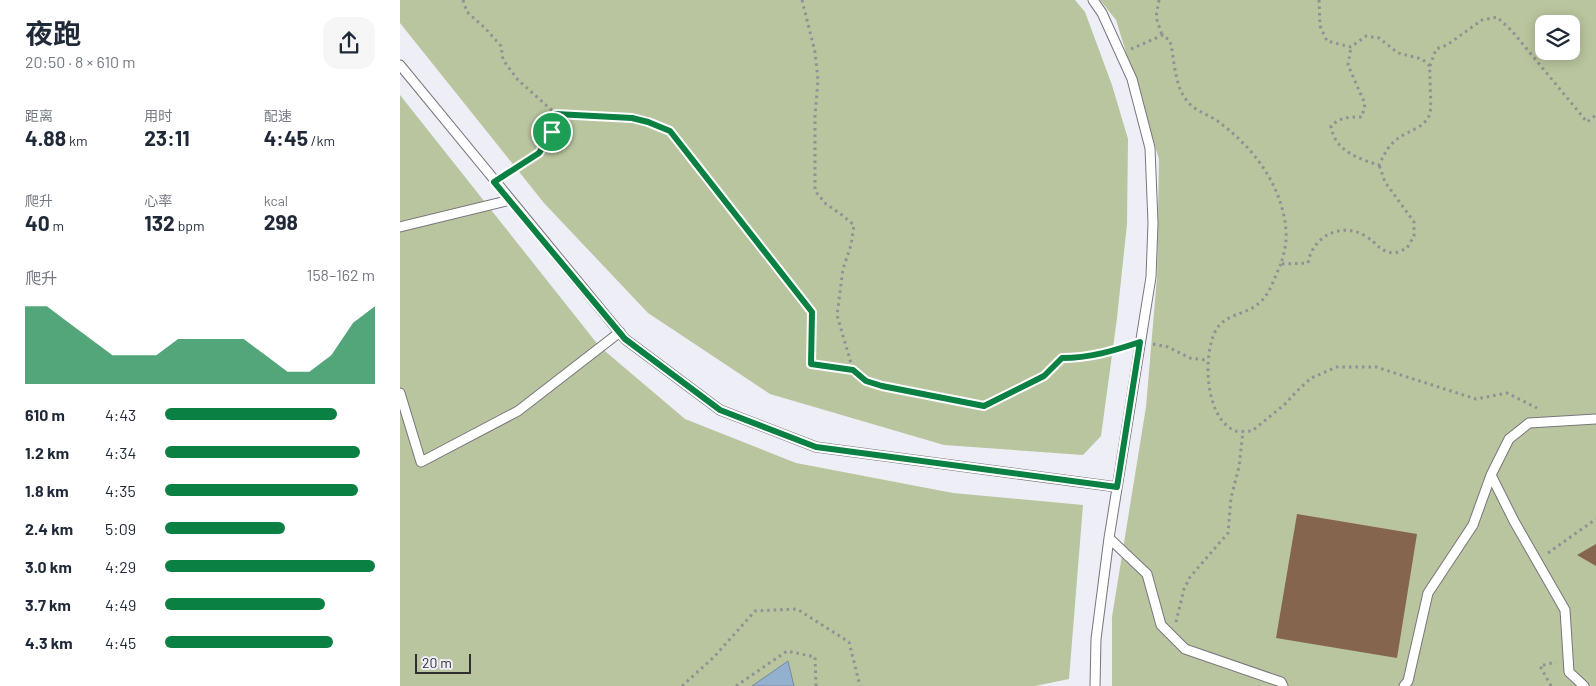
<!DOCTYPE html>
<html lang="zh">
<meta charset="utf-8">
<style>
body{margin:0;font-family:Barlow,"Noto Sans SC",sans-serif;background:#f6f6f7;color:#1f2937;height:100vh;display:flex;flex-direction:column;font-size:19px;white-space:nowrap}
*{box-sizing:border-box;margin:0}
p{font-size:16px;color:#747a83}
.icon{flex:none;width:28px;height:28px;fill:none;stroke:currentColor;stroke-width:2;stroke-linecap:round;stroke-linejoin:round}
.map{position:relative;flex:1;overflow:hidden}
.side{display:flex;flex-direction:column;background:#fff;width:400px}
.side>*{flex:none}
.tools{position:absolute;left:1135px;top:15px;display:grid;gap:10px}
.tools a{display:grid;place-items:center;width:45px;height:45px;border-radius:10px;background:#fff;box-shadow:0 2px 12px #0003;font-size:25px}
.scale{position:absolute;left:15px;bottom:12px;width:56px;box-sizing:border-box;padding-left:5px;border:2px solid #2e2e30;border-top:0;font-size:14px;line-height:18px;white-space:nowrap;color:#2e2e30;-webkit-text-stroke:4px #eeeef6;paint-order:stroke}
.pin{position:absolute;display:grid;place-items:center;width:42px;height:42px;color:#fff;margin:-21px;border:2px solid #fff;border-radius:50%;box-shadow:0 1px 5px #0007}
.round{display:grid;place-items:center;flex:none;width:52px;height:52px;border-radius:15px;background:#f6f6f7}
.summary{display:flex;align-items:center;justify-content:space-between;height:85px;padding:0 25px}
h1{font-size:28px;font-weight:700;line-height:38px}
.stats{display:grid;grid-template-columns:repeat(3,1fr);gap:8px;height:85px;padding:5px 25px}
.stats div{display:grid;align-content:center}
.stats b{font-size:21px;font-weight:700}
.stats small{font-size:14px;font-weight:400}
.stats p{font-size:14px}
.chart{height:140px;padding:10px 25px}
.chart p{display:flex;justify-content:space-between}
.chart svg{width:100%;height:90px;margin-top:5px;fill:#0b8043;opacity:.7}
ul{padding:0 25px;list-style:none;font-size:16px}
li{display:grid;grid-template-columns:80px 60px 1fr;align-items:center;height:38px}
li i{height:12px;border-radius:6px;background:#0b8043}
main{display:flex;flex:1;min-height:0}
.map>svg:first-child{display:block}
.forest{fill:#b9c59e;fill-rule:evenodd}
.water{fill:#93b0ce;stroke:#75899f}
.building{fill:#86654f}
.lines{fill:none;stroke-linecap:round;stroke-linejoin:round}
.service-casing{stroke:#77767d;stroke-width:11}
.path{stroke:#909095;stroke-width:3;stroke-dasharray:2.5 4;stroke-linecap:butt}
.service{stroke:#fff;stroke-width:9}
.route-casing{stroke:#fff;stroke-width:10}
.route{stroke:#0b8043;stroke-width:6}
</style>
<main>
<section class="side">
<div class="summary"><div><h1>夜跑</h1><p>20:50 · 8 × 610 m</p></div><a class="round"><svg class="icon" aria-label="share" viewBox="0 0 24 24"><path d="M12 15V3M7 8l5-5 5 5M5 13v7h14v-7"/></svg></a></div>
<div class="stats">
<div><p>距离</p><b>4.88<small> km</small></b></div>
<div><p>用时</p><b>23:11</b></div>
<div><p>配速</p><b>4:45<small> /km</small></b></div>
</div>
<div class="stats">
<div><p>爬升</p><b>40<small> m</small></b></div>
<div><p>心率</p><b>132<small> bpm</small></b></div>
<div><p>kcal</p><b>298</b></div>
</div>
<div class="chart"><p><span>爬升</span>158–162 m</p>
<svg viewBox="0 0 160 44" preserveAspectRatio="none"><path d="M0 44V6L10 6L20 14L30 22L40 30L50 30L60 30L70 22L80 22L90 22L100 22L110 30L120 38L130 38L140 30L150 14L160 6V44z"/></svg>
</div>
<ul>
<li><b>610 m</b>4:43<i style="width:82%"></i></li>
<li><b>1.2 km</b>4:34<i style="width:93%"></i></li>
<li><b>1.8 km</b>4:35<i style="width:92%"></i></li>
<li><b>2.4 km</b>5:09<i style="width:57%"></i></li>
<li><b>3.0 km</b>4:29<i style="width:100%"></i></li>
<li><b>3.7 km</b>4:49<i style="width:76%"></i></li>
<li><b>4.3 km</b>4:45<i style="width:80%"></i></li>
</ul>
</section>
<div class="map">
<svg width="1196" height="686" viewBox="0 0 1196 686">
<rect width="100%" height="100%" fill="#eeeef6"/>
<!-- forest -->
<path class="forest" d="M 0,0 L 675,0 L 685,12 L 712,85 L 728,139 L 727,224 L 717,318 L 701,436 L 683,455 L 544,445 L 370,394 L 248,313 L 144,203 L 0,23 Z
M 700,0 L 1196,0 L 1196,686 L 712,686 L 712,617 L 746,407 L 757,277 L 759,159 L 716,20 ZM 1144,24 L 1171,24 L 1171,51 L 1144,51 Z
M 0,95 L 199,346 L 285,419 L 396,463 L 553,493 L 683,505 L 669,679 L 635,686 L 0,686 Z"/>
<!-- water -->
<path class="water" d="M 388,661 L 394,686 L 352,686 Z"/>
<!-- building -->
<path class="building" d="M 897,514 L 1017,534 L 997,658 L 876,638 Z
M 1196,544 L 1196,566 L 1177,555 Z"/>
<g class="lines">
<!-- service casing -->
<g class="service-casing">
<path id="service" d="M 693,0 L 702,13 L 732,79 L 750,148 L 753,223 L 751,277 L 709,538 L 696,639 L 695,686
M 0,65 L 225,339 L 320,410 L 416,447 L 717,487
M 0,227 L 110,200
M 0,393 L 21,462 L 118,411 L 220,332
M 709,538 L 747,574 L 761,625 L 785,649 L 881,682 L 883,686
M 1004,686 L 1008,681 L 1028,593 L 1073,525 L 1091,475
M 1184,686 L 1169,672 L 1165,610 L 1114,521 L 1091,475 L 1109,439 L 1129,423 L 1196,419"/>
</g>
<!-- path -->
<path class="path" d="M 63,0 L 67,12 L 85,28 L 101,46 L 103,60 L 118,80 L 156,114 L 232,118 L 248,122 L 270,131 L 412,312 L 411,364 L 453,370
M 402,0 L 415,52 L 418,80 L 415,116 L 415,191 L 426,204 L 442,215 L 454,225 L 451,245 L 443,269 L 437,315 L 453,370 L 466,381 L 483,386 L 584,405 L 644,375 L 661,358 L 682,358 L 728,346
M 759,0 L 756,17 L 762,35
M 919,0 L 920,26 L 927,41 L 951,47 L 966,36 L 979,38 L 998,53 L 1022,59 L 1030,66 C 1029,76 1032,106 1030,113 C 1026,128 1007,131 997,139 C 988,146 984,155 979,165 C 958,159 934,150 931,126 C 940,117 949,117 962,117 L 965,104 L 948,65 L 951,47
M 731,49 L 763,35 L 770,41 C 775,61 774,86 788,102 C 796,112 811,115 820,123 C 854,148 883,187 886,231 C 887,243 884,253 881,264 L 908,263 C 913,235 943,221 967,237 C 977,243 979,251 993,253 C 997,253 1003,250 1007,248 L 1014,236 L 1014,222 L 985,182 L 979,165
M 1030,66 L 1036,49 L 1047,45 L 1082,20 L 1097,17 L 1112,31 L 1187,122 L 1196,115
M 106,174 C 137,156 148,151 156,114
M 881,264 C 874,278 870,295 858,304 C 845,315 825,314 816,330 C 802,355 805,420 836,431 C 841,432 847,431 852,431 L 884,405 L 897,391 L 911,378 L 937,367 L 976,367 L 1076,399 L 1107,393 L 1137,408
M 753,344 L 768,347 L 790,358 L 807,360
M 1148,553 L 1196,519
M 776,622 L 784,589 L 790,577 L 828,533 L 831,498 L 839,467 L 843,431
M 282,686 L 314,657 L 355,611 L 397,609 L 449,642 L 460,686
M 336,686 L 387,651 L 415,657 L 416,686
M 1151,686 L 1140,666 L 1156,662"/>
<!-- service -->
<use href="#service" class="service"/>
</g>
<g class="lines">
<!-- route casing -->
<g class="route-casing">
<path id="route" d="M 156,114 L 232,118 L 248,122 L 270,131 L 412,312 L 411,364 L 453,370 L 466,381 L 482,386 L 584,406 L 644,376 L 662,358 C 690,358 713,351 740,342 L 717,487 L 416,447 L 320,410 L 225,339 L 94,182 L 139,153 L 152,132 Z"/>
</g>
<!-- route -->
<use href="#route" class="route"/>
</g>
</svg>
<div class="tools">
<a><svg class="icon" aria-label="layers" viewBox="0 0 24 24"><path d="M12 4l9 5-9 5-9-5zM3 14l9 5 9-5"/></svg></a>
</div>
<div class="scale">20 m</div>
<div class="pin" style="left:152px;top:132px;background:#1e9e55"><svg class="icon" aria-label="arrive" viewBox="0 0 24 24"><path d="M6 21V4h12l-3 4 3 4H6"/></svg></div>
</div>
</main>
